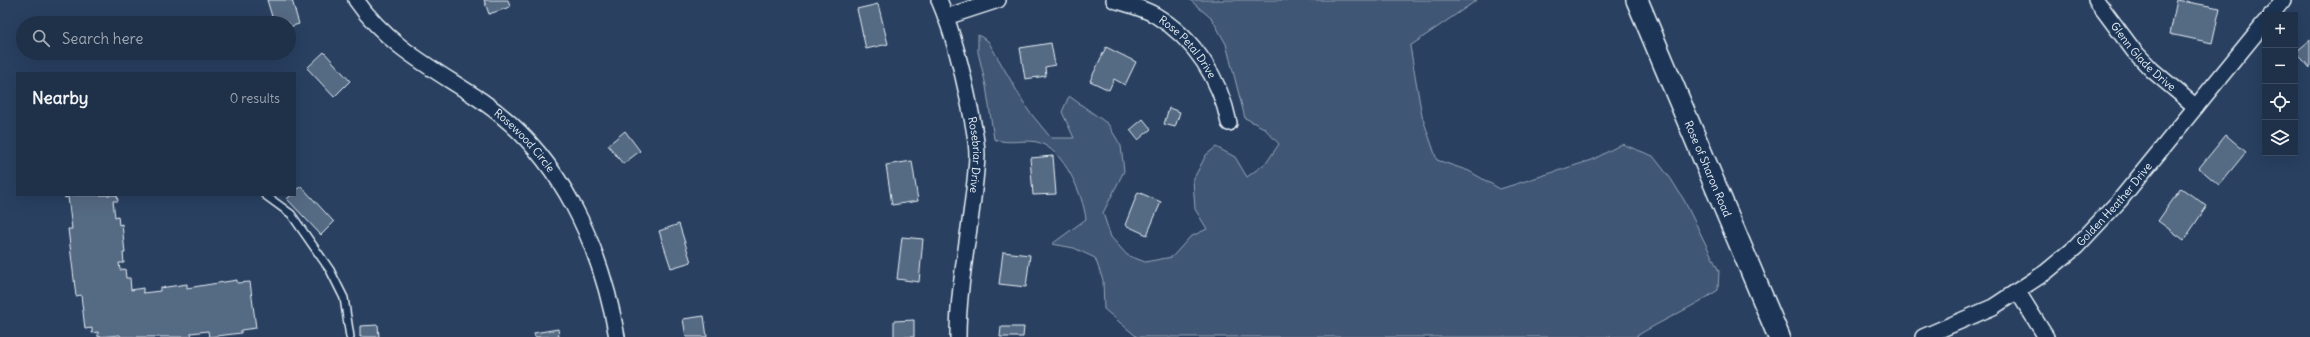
<!DOCTYPE html>
<meta charset="utf-8">
<style>
body{margin:0;font-family:Delius,sans-serif;background:#273850;color:#f1f3f6}
.controls{position:absolute;right:12px;top:12px;display:grid;overflow:hidden;border-radius:0px;box-shadow:0 4px 16px #0002}
.controls button{width:36px;height:36px;display:grid;place-items:center;padding:0;border:0;border-bottom:1px solid #3c4b61;background:#1f3049;color:#f1f3f6;font:20px sans-serif}
.list{margin:0;padding:0;list-style:none}
h2{display:flex;justify-content:space-between;align-items:center;height:52px;margin:0;padding:0 16px;font-size:17px}
h2 small{font-size:13px;font-weight:400;color:#a1a9b4}
.icon{flex:none;width:22px;height:22px;fill:none;stroke:currentColor;stroke-width:2;stroke-linecap:round;stroke-linejoin:round}
.map{position:relative;flex:none;width:2310px;height:337px;overflow:hidden}
.search{position:absolute;background:#1f3049;box-shadow:0 4px 16px #0002;left:16px;top:16px;width:280px;height:44px;display:flex;align-items:center;gap:10px;box-sizing:border-box;padding:0 14px;border-radius:22px;color:#a1a9b4;font-size:15px}
.panel{position:absolute;background:#1f3049;box-shadow:0 4px 16px #0002;left:16px;top:72px;width:280px;height:124px;border-radius:0px}
.map>svg:first-child{display:block}
</style>
<div class="map">
<svg width="2310" height="337" viewBox="0 0 2310 337">
<rect width="100%" height="100%" fill="#294061"/>
<filter id="ink" filterUnits="userSpaceOnUse"><feTurbulence type="fractalNoise" baseFrequency=".025" numOctaves="2"/><feDisplacementMap in="SourceGraphic" scale="8" xChannelSelector="R" yChannelSelector="G"/><feConvolveMatrix kernelMatrix="1 2 1 2 8 2 1 2 1" color-interpolation-filters="sRGB"/></filter>
<g filter="url(#ink)">
<path fill="#415774" stroke="#94a4b6" d="M1190 0H1477L1410 46 1422 116 1437 160 1469 171 1500 189 1592 160 1622 144 1653 156 1671 179 1684 200 1719 271 1718 290C1692 308 1662 320 1635 337H1137L1104 309 1103 280 1095 258 1074 248 1052 244 1086 219C1083 195 1064 149 1037 142 1023 139 1009 145 994 139L986 86 978 52V35L988 41 1028 110 1051 138H1074L1062 112 1069 96 1108 124 1121 146 1124 171 1103 213 1111 237 1127 255 1145 262 1172 257 1190 237 1207 229 1195 209 1193 180 1206 155 1216 147 1235 157 1247 177 1267 162 1279 144 1264 128 1245 118 1226 44 1212 19Z"/>
<g fill="#556a83" stroke="#e8f1f8">
<path d="M267 0H292L299 24 289 27V23H274Z"/>
<path d="M484 0H508L510 7 489 14Z"/>
<path d="M2177 0 2220 8 2212 43 2170 34Z"/>
<path d="M878 4 888 44 866 49 857 9Z"/>
<path d="M2310 40V68L2296 52Z"/>
<path d="M1051 43 1055 65 1045 67 1046 76 1025 79 1020 48Z"/>
<path d="M1106 47 1136 62 1125 85 1114 79 1109 90 1090 81Z"/>
<path d="M324 52 350 81 334 97 307 68Z"/>
<path d="M1169 108 1180 112 1175 127 1164 124Z"/>
<path d="M1143 119 1151 129 1138 140 1130 130Z"/>
<path d="M625 131 640 151 623 164 608 145Z"/>
<path d="M2226 135 2246 152 2219 185 2199 168Z"/>
<path d="M1053 156 1056 194 1033 195 1030 158Z"/>
<path d="M912 161 918 201 892 205 886 165Z"/>
<path d="M301 186 334 222 321 235 287 199 291 195H295V191Z"/>
<path d="M2181 188 2207 206 2184 240 2158 221Z"/>
<path d="M1138 192 1161 202 1147 235 1125 225Z"/>
<path d="M64 195H117L118 201H113L115 217 118 216 119 225 122 224 125 253H123L124 263H119L120 270 125 269 126 278H130L131 290 143 288V293L160 291V288L187 284V288L237 280V283L250 282 256 328 241 330V333L209 337 208 331 191 333 192 337H121L120 335 98 337V332L92 333V328L85 329 81 295 76 296 68 229H72L68 197 65 198Z"/>
<path d="M679 224 691 262 671 268 659 231Z"/>
<path d="M902 237 923 239 919 282 897 279Z"/>
<path d="M1003 252 1030 255 1026 287 999 284Z"/>
<path d="M704 316 707 337H686L683 319Z"/>
<path d="M914 320V337H894V321Z"/>
<path d="M378 325 379 337H360V326Z"/>
<path d="M1001 327H1024L1023 337H1000Z"/>
<path d="M558 329 559 337H535L534 333Z"/>
</g>
<g fill="none" stroke-linecap="round" stroke-linejoin="round">
<defs>
<path id="lane" d="M265 195 291 214 330 270 344 298 350 337"/>
<g id="street">
<path id="s1" d="M356 0C388 47 436 70 482 101 561 155 601 246 617 337"/>
<path id="s2" d="M939 0C954 35 962 70 970 108 973 123 977 140 977 156 974 217 958 276 958 337"/>
<path id="s3" d="M1114 0C1127 4 1143 8 1155 15 1195 39 1220 79 1229 123"/>
<path id="s4" d="M2096 0 2134 51 2152 70 2196 107"/>
<path d="M2271 15 2283 0"/>
<path d="M946 17 998 0"/>
<path d="M2018 292 2046 337"/>
<path id="s5" d="M1923 337 1993 307 2046 272 2076 247 2120 200 2265 22"/>
</g>
<g id="secondary">
<path id="s6" d="M1637 0 1779 337"/>
</g>
</defs>
<use href="#lane" stroke="#e8f1f8" stroke-width="10"/>
<use href="#street" stroke="#e8f1f8" stroke-width="18"/>
<use href="#secondary" stroke="#e8f1f8" stroke-width="24"/>
<use href="#lane" stroke="#1d3557" stroke-width="7"/>
<use href="#street" stroke="#1d3557" stroke-width="15"/>
<use href="#secondary" stroke="#1d3557" stroke-width="21"/>
</g>
</g>
<g text-anchor="middle" stroke-width="3.5" stroke-linejoin="round" paint-order="stroke">
<g font-size="11" fill="#e8f1f8" stroke="#1d3557">
<text dy="4" stroke="none"><textPath href="#s3" startOffset="90">Rose Petal Drive</textPath></text>
<text dy="4" stroke="none"><textPath href="#s4" startOffset="74">Glenn Glade Drive</textPath></text>
<text dy="4" stroke="none"><textPath href="#s1" startOffset="221">Rosewood Circle</textPath></text>
<text dy="4" stroke="none"><textPath href="#s2" startOffset="160">Rosebriar Drive</textPath></text>
<text dy="4" stroke="none"><textPath href="#s6" startOffset="183">Rose of Sharon Road</textPath></text>
<text dy="4" stroke="none"><textPath href="#s5" startOffset="236">Golden Heather Drive</textPath></text>
</g>
</g>
</svg>
<div class="controls">
<button>+</button>
<button>−</button>
<button><svg class="icon" aria-label="locate" viewBox="0 0 24 24"><circle cx="12" cy="12" r="6"/><path d="M12 2v4M12 18v4M2 12h4M18 12h4"/></svg></button>
<button><svg class="icon" aria-label="layers" viewBox="0 0 24 24"><path d="M12 4l9 5-9 5-9-5zM3 14l9 5 9-5"/></svg></button>
</div>
<div class="search"><svg class="icon" aria-label="search" viewBox="0 0 24 24"><circle cx="10" cy="10" r="6"/><path d="M15 15l6 6"/></svg>Search here</div>
<section class="panel">
<h2>Nearby<small>0 results</small></h2>
<ul class="list">
</ul>
</section>
</div>
